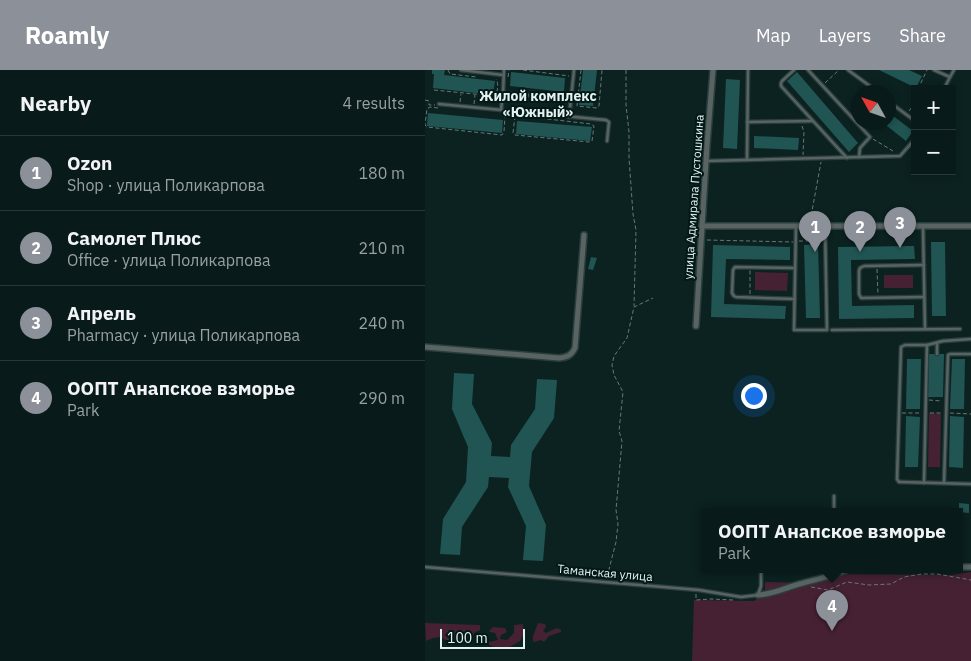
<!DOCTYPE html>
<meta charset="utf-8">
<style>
body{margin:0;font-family:"IBM Plex Sans",sans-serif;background:#112322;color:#f1f3f6}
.controls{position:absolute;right:15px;top:15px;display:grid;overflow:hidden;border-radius:0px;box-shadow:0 2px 8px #0003}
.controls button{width:45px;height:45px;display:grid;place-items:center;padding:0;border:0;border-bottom:1px solid #293838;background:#081a19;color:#f1f3f6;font:25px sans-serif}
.compass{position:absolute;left:426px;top:15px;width:45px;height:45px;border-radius:50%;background:#081a19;box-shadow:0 2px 8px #0003;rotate:310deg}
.scale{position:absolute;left:15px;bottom:12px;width:85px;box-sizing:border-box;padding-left:5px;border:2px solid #e4f2f1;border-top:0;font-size:14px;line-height:18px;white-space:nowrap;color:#e4f2f1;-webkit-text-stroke:4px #031918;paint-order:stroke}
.you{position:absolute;left:328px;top:325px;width:18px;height:18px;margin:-12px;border:4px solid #fff;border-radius:50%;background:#1a73e8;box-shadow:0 0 0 8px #1a73e833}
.badge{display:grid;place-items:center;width:32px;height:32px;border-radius:50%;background:#8c9099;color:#fff;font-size:16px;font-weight:700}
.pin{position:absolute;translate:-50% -41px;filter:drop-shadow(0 1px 2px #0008)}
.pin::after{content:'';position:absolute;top:26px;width:18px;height:15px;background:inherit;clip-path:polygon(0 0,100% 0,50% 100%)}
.popup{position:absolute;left:276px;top:438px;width:262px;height:65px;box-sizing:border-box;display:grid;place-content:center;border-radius:0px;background:#081a19;filter:drop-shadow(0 1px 4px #0005);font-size:16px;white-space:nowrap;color:#98a1a2}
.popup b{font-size:19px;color:#f1f3f6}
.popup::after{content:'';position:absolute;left:50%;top:100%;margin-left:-10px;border:10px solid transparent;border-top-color:#081a19}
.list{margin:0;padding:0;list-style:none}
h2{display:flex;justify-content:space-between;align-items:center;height:65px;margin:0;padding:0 20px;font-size:21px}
h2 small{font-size:16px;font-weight:400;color:#98a1a2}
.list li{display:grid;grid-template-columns:32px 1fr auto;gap:15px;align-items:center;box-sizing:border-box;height:75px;padding:0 20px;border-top:1px solid #293838}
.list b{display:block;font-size:19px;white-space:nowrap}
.list p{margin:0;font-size:16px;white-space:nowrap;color:#98a1a2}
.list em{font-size:16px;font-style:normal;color:#98a1a2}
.map{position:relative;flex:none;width:546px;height:591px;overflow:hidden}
header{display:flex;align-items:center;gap:30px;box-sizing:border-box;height:70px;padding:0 25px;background:#8c9099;color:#fff}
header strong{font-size:24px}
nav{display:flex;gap:28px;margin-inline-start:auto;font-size:18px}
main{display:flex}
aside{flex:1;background:#081a19}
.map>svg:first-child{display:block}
</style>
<header>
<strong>Roamly</strong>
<nav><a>Map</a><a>Layers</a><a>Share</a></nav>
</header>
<main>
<aside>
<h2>Nearby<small>4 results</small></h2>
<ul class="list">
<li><span class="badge">1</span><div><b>Ozon</b><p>Shop · улица Поликарпова</p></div><em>180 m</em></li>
<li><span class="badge">2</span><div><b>Самолет Плюс</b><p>Office · улица Поликарпова</p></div><em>210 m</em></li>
<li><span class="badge">3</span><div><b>Апрель</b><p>Pharmacy · улица Поликарпова</p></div><em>240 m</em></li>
<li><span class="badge">4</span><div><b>ООПТ Анапское взморье</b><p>Park</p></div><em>290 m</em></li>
</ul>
</aside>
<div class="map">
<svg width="546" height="591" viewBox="0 0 546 591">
<rect width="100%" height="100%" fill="#0b2221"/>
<g fill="#452133">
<path d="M330 202 363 203 362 221 330 220Z"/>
<rect x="459" y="205" width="29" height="13"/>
<path d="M504 343 516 344 515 397H503Z"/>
<path d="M546 502V591H267L269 530 329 531 340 523V512L395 513 396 504 526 505Z"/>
<path d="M0 553 55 555V560L49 563 47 570 41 573 25 572 15 567 8 568 1 571Z"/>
<path d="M113 553 120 554 121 557 118 561 121 563 132 558 136 560V562L124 566 119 572 116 570 109 572 108 571V566Z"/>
<path d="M98 554 99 564 95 571 83 578H73L64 575V572L73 570 70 563 65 562 64 561 68 557 80 558 82 562 76 565 75 569 82 570 89 563V555Z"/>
</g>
<g fill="#205553">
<path d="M7 0H20L19 5 70 11 68 25 8 18 9 4H7Z"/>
<path d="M158 0H172L168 36 154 35Z"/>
<path d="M454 0H484L497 6 491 18Z"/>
<path d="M86 2 140 8 139 22 85 16Z"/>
<path d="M372 2 433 73 424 82 362 11Z"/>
<path d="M301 9 315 10 312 79 298 78Z"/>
<path d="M463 42 488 61 481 71 457 52H463Z"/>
<path d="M3 43 78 50 77 63 2 56Z"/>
<path d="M92 51 167 57 165 71 91 64Z"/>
<path d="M329 66 374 68 373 80 329 78Z"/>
<path d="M506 172H520L521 246H507Z"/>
<path d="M393 174 395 248H381L379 175Z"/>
<path d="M288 175 365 177V190L301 189 299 234 361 236 360 249 286 247Z"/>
<path d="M489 176 490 189 426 190 427 236 489 235V248L414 249 413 177Z"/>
<path d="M166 187 172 188 168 200 163 199Z"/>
<path d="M504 284H519L518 327H503Z"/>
<path d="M482 289H496L495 339H481Z"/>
<path d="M527 289H540L539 339H525Z"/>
<path d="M29 303 49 304 47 334 67 373 66 386 85 387 86 375 110 339 112 309 132 310 129 348 107 382 104 416 121 455 118 491 98 490 101 456 83 417 84 408 64 407 63 417 37 457 35 485 15 484 18 449 41 412 43 377 27 339Z"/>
<path d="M481 346 495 347 493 397H480Z"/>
<path d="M525 346 539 347 538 398 524 397Z"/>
<path d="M534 433 544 434V443L534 442Z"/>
</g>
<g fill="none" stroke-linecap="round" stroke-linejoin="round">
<defs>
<g id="lane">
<path d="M36 0 78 5"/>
<path d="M369 0 357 11 356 13V16L422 88"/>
<path d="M383 0 445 67 435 78 434 87"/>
<path d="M423 0 453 22"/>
<path d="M509 0 525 7 519 19"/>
<path d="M525 7 529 0"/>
<path d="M78 23 146 29 144 47"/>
<path d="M146 29 149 0"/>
<path d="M463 31 490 51"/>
<path d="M14 34 181 50 184 52 182 71"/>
<path d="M76 40 78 23 79 0"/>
<path d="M322 52 388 51"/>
<path d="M322 90 323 0"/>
<path d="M282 91 475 86 490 69"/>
<path d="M371 156 369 260H402L400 156"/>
<path d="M498 156 500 259"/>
<path d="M499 195 439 196 435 198 434 201V224L436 228 499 227"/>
<path d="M370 229 311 227 309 226 307 223 308 200 310 197 370 198"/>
<path d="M407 260 535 259"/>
<path d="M546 269 518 271 502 275H480L476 277 472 409 474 412H476L546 414"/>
<path d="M512 284V273"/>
<path d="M499 413 502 275"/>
<path d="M519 413 523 285 525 284H546"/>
<path d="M409 442V426"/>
<path d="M0 497 274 520 316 527 333 525 336 516V500"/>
</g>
<g id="street">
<path d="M277 156H546"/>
<path d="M271 256 282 75 288 0"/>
<path d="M0 277 134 288C142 287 146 286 150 278L159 165"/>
<path d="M534 497H546"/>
<path d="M333 525C349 524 357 519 371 515 388 510 405 507 421 500"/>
</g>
</defs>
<use href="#lane" stroke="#293f3e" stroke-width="5"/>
<use href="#street" stroke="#293f3e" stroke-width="8"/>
<g stroke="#667978" stroke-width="1" stroke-dasharray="4 2.5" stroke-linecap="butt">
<path d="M23 0 25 4 52 7"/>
<path d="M98 0 144 6"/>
<path d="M156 0 152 36 172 38 174 36 177 0"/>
<path d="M201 0V35L204 62V88L208 144 211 160 209 236"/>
<path d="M83 7 84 0"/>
<path d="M400 13 414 0"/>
<path d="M493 19 502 0"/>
<path d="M9 20 69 26C73 22 74 14 71 9"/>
<path d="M0 30 4 31V35H10"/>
<path d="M35 32 36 24"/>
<path d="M49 34 50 25"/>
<path d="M13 38 5 37 2 39 0 55 2 57 77 65 79 62 80 45"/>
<path d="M484 41 490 33"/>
<path d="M90 46 88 63 90 65 164 72 167 71 169 56 166 54 114 48"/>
<path d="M377 56 379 62 378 85"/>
<path d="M448 69 468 81"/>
<path d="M385 152 396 92"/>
<path d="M282 170 368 172"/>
<path d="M374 171H397"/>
<path d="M452 199 453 225"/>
<path d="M325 224V200"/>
<path d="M504 330 517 331"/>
<path d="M477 343H496"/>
<path d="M505 343H518"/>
<path d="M525 343 546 344"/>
<path d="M182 507 191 472 193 454 191 440 197 371 194 361 198 322 189 305 187 295 189 286 202 268 209 237 228 228"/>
<path d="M386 517 403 520 422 512 444 515 466 514 479 507 497 504H512L546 510"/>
<path d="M271 524V530L286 529 308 530"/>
</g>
<use href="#lane" stroke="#586362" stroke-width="2.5"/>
<use href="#street" stroke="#586362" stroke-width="5"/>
</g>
<g text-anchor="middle" stroke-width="4" stroke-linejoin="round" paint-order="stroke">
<g font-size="12" fill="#e4f2f1" stroke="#031918">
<text transform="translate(269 127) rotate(-86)" y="4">улица Адмирала Пустошкина</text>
<text transform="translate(180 503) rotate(5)" y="4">Таманская улица</text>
</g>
<g font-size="14" font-weight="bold" fill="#e4f2f1" stroke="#031918">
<text x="113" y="31">Жилой комплекс<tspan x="113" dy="16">«Южный»</tspan></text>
</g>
</g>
</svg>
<div class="controls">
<button>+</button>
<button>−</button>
</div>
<svg class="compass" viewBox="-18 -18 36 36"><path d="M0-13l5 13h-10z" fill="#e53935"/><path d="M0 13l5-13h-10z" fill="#98a1a2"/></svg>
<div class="scale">100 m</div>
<div class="you"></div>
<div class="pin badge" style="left:390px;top:182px">1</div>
<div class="pin badge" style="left:435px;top:182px">2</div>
<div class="pin badge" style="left:475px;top:178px">3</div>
<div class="pin badge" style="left:407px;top:561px">4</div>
<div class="popup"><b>ООПТ Анапское взморье</b>Park</div>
</div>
</main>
